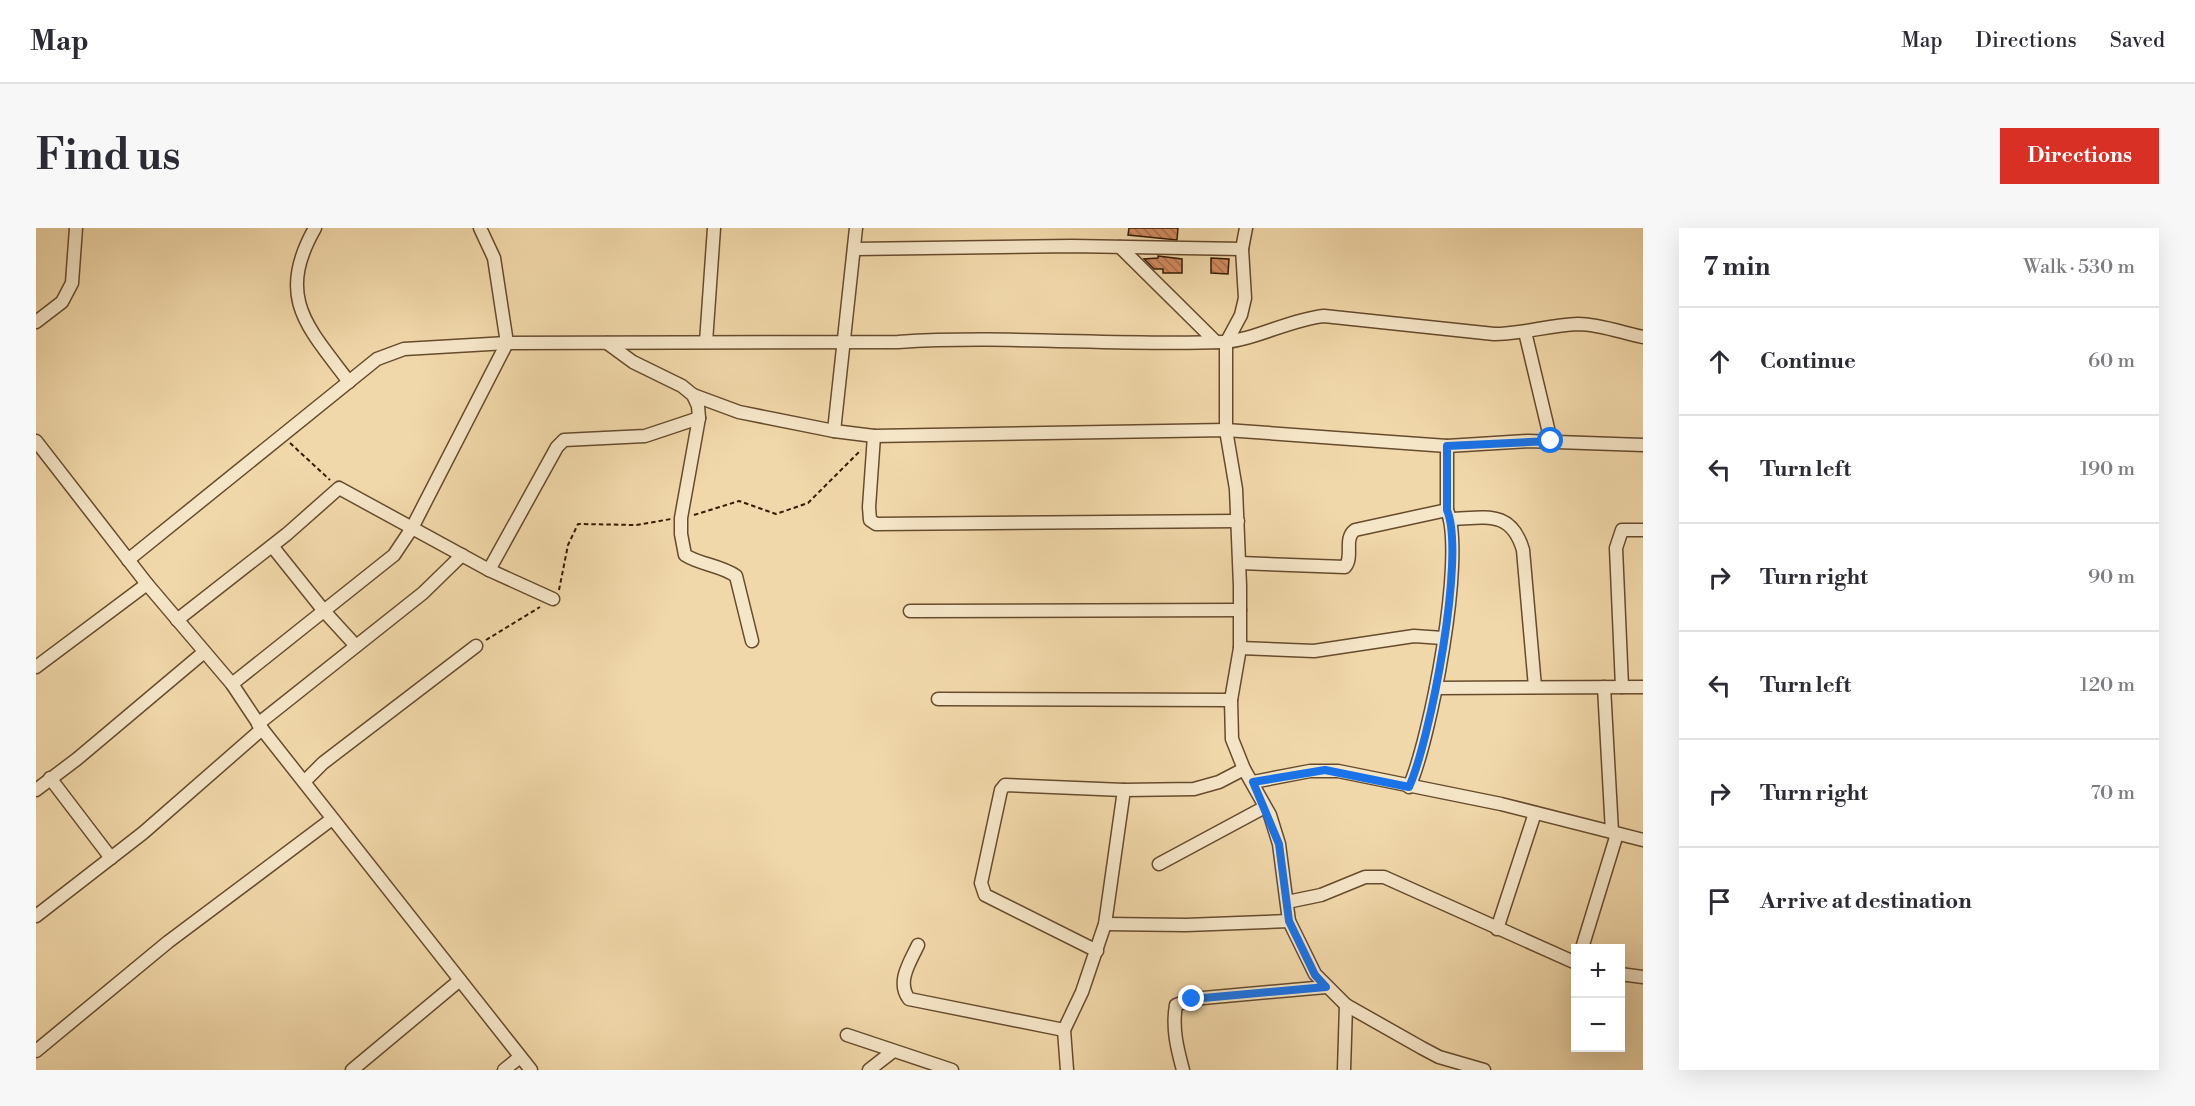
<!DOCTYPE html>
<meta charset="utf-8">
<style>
body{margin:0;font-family:"Libre Bodoni",serif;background:#f7f7f7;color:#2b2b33}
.controls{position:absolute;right:18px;bottom:18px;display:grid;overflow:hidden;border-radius:0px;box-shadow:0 6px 24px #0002}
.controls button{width:54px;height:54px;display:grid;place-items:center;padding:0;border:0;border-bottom:2px solid #e1e1e2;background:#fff;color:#2b2b33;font:30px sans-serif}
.stop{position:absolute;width:18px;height:18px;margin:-14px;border:4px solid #1a73e8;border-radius:50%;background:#fff}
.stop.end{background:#1a73e8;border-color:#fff;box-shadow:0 2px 6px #0008}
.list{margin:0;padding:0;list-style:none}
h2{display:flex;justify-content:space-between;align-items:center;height:78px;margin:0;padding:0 24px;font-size:26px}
h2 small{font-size:20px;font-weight:400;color:#7c7c81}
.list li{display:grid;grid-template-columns:39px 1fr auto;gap:18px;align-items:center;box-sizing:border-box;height:108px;padding:0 24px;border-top:2px solid #e1e1e2}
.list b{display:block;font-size:22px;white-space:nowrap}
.list em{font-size:20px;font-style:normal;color:#7c7c81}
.icon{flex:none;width:33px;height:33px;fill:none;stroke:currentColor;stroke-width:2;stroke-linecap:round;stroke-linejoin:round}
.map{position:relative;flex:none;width:1607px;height:842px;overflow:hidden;border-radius:0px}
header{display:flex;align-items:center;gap:36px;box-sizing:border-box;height:84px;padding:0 30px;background:#fff;border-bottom:2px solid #e1e1e2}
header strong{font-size:28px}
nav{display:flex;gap:33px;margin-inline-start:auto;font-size:21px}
.intro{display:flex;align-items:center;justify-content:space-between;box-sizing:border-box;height:144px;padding:0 36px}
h1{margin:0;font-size:42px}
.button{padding:15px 27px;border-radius:0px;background:#d93025;color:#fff;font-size:21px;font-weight:700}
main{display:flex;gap:36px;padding:0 36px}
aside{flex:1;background:#fff;border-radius:0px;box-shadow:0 6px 24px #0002}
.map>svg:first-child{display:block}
</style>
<header>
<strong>Map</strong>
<nav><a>Map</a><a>Directions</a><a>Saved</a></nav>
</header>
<div class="intro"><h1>Find us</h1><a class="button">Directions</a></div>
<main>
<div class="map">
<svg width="1607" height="842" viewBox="0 0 1607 842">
<defs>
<pattern id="building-back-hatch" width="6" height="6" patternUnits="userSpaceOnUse" patternTransform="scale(1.5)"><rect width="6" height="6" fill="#d28c61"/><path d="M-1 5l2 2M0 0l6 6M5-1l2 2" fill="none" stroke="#ab724e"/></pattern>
</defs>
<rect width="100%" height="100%" fill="#f1d8aa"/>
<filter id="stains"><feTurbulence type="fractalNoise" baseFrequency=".00333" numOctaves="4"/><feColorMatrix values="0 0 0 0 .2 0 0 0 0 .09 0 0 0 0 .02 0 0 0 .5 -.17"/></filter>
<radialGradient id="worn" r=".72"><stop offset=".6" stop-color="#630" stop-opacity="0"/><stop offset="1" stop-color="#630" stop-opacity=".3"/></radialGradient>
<g fill="url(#building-back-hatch)" stroke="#371c03" stroke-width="1.5">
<path d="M1093 0H1142L1141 12 1092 7Z"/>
<path d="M1122 28 1146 31V45H1127V41H1118L1108 31 1122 30Z"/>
<path d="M1175 30 1193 31 1192 46 1175 45Z"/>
</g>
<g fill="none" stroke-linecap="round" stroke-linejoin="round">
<defs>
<g id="minor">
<path d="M279 0C239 70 272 99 313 154"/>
<path d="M820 0 798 203 838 208 1190 202 1411 218 1492 213 1607 217"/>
<path d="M1210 0 1206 21 1209 70 1205 87 1190 115V202L1200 261 1204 358V420L1195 472 1196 511 1208 541 1234 587 1243 616 1253 693 1279 746 1310 777 1386 820 1403 829 1448 842"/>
<path d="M1084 19 1180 114"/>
<path d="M818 21 1036 18 1206 21"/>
<path d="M0 94 26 74 36 55 40 0"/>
<path d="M1489 104 1515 213"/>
<path d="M670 114 678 0"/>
<path d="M571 115 597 134 646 158 657 167 662 178 663 190 645 290V306L649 327C665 337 684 337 700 348L716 413"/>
<path d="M657 167 703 184 798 203"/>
<path d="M838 208 833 279 834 292 840 296 1202 293"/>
<path d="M0 213 111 356 196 456 226 501 495 842"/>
<path d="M1414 291C1449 290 1475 281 1487 322L1499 459"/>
<path d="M236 318 288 383 320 418"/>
<path d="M92 332 341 131 368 121 471 115 862 114C970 107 1079 118 1187 114 1216 113 1255 91 1288 88L1458 106C1487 106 1513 97 1542 96 1563 96 1587 105 1607 109"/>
<path d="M1204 335 1309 339C1318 328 1307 311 1319 302L1411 282"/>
<path d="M453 342 521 219 528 212 609 208 663 190"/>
<path d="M874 383 1204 382"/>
<path d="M141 392 251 306 303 260 453 342 517 371"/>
<path d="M1204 420 1278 423 1378 408 1407 410"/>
<path d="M0 439 111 356"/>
<path d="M196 456 358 327 376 300 471 115 458 30 444 0"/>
<path d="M1568 459 1576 604"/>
<path d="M1586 459 1580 320 1586 302H1607"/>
<path d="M1400 460 1607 459"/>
<path d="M902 471 1195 472"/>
<path d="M222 496 387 365 426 327"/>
<path d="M14 550 75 630"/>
<path d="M268 554 287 535 440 418"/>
<path d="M1217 554 1274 543H1302L1465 576 1607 612"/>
<path d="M1373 559C1394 512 1430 328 1411 282V218"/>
<path d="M0 562 41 531 167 425"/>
<path d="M1123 636 1229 579"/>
<path d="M1251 674 1285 667 1329 649H1348L1540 735"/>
<path d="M0 688 107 605 226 501"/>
<path d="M1069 696 1150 697 1253 693"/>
<path d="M1461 701 1499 585"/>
<path d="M882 717C874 734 860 754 873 771L1028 802"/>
<path d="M1546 720 1581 606"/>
<path d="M1061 723 949 667 945 655 965 562 969 557 1088 562"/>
<path d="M1584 746 1607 749"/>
<path d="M811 807 916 842"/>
<path d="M0 823 132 714 296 591"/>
<path d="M316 842 424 752"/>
<path d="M468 842 484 829"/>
<path d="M833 842 856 824"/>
<path d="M1031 842 1028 802 1046 764 1069 696 1088 562 1158 561 1183 554 1208 541"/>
<path d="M1147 842C1141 820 1136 800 1140 777L1156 771 1290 759"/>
<path d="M1308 842 1310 777"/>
</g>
</defs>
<use href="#minor" stroke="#664b2d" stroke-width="15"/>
<g stroke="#371c03" stroke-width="2" stroke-dasharray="4.5 3" stroke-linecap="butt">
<path d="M254 215 294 252"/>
<path d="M658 287 703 273 740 286 772 275 825 222"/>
<path d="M523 362 532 317 542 296 600 297 635 291"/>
<path d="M450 412 504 379"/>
</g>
<use href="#minor" stroke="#f6e6c8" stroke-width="12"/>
</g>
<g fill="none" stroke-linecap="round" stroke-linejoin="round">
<path stroke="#1a73e8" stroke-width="8" d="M1156 771 1290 759 1279 747 1253 693 1243 616 1217 554 1289 542 1373 559C1394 513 1430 327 1411 282V218L1515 213"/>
</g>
<rect width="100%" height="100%" filter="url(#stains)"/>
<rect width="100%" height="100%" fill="url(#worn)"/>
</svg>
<div class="controls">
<button>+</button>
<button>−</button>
</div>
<div class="stop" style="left:1515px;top:213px"></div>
<div class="stop end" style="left:1156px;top:771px"></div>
</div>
<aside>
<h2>7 min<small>Walk · 530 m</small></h2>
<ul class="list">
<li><svg class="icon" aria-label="ahead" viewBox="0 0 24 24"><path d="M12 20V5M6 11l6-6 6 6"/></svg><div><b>Continue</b></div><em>60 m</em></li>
<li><svg class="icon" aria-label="left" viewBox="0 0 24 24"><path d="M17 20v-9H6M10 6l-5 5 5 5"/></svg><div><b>Turn left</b></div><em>190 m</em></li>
<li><svg class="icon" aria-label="right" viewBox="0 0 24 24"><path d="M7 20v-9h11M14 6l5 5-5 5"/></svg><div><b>Turn right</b></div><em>90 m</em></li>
<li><svg class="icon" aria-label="left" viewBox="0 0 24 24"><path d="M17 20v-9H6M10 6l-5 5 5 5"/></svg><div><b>Turn left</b></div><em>120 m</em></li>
<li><svg class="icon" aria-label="right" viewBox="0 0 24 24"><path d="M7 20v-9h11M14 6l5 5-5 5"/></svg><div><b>Turn right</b></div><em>70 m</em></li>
<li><svg class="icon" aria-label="arrive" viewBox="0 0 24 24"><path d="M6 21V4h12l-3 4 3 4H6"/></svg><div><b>Arrive at destination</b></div></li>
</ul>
</aside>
</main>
